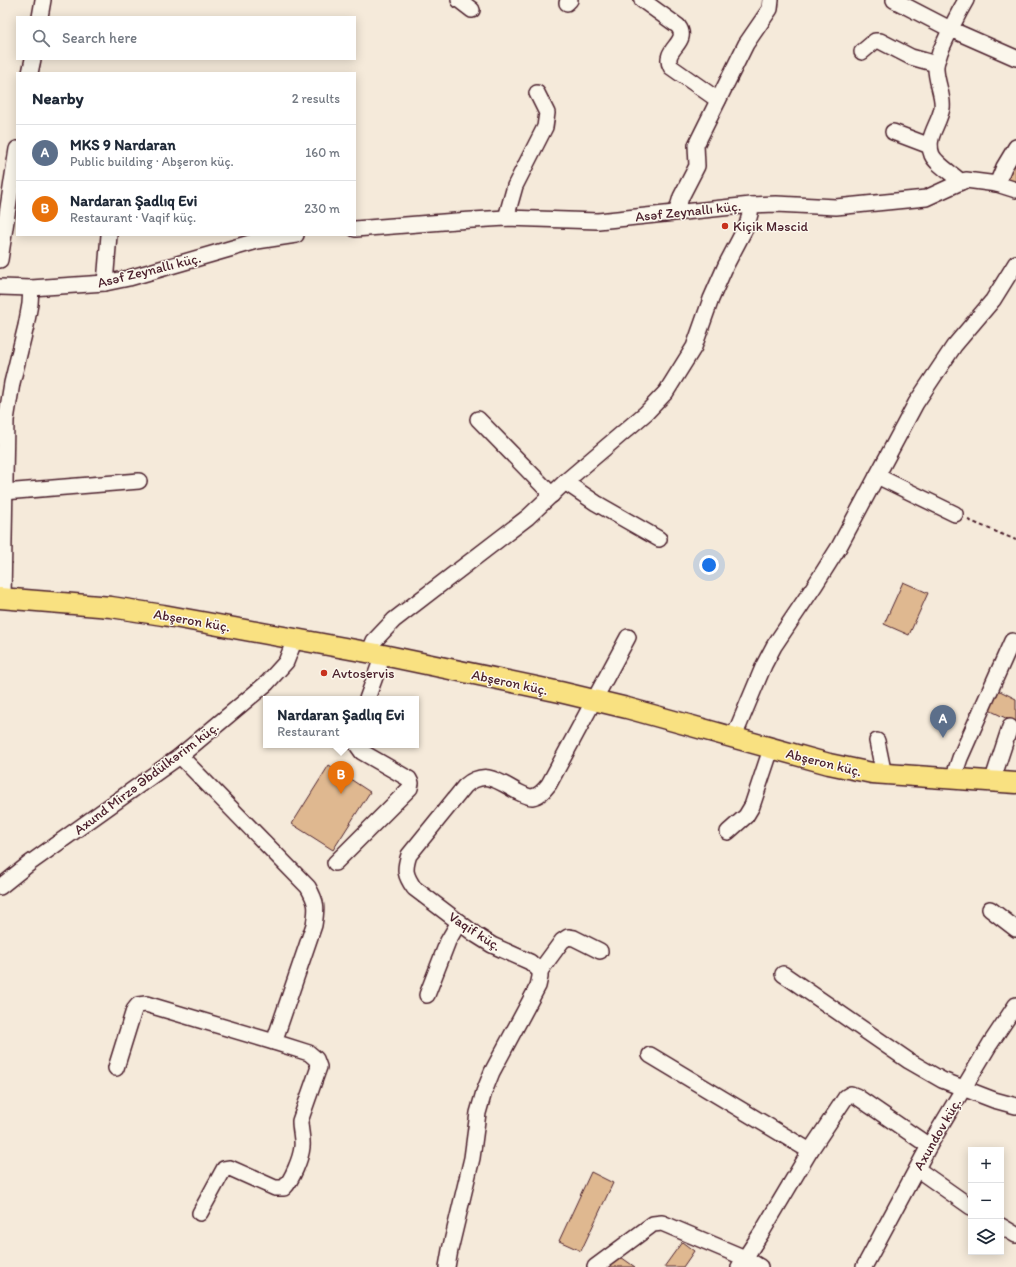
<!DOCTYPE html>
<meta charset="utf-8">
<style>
body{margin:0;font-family:Itim,sans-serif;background:#f2f2f3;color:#1f2937}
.controls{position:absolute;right:12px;bottom:12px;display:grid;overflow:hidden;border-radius:0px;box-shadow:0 2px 10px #0003}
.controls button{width:36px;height:36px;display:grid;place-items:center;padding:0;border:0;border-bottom:1px solid #e0e1e3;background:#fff;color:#1f2937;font:20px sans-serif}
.you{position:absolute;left:709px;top:565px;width:14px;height:14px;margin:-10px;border:3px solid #fff;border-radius:50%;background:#1a73e8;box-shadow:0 0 0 6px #1a73e833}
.badge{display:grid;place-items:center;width:26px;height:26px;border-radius:50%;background:#ea580c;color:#fff;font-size:13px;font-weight:700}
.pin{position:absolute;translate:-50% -33px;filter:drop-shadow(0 1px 2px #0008)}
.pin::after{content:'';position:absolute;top:21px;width:14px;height:12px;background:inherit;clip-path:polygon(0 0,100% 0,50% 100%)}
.popup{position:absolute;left:263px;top:696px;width:156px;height:52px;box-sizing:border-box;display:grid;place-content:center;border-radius:0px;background:#fff;filter:drop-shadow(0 1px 3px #0005);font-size:13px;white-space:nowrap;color:#747a83}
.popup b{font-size:15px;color:#1f2937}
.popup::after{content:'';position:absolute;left:50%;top:100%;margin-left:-8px;border:8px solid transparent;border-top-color:#fff}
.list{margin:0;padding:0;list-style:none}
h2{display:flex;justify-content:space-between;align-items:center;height:52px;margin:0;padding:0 16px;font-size:17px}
h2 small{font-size:13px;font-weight:400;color:#747a83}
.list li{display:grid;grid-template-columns:26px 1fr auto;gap:12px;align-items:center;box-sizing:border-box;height:56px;padding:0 16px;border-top:1px solid #e0e1e3}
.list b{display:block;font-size:15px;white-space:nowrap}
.list p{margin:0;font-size:13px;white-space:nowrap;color:#747a83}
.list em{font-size:13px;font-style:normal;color:#747a83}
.icon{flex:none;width:22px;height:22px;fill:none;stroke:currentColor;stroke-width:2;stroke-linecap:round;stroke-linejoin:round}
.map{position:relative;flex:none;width:1016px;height:1267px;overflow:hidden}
.search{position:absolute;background:#fff;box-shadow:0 2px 10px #0003;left:16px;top:16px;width:340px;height:44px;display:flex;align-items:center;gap:10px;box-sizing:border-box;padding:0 14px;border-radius:0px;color:#747a83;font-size:15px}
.panel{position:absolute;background:#fff;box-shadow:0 2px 10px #0003;left:16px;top:72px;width:340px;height:164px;border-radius:0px}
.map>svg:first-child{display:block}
</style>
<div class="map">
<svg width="1016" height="1267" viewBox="0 0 1016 1267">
<rect width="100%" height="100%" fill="#f5eada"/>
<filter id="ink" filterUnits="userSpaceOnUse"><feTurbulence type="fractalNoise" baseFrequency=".025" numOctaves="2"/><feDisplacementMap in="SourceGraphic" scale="8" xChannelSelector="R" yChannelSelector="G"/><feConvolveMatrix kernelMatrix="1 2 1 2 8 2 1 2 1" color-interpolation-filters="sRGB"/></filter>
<g filter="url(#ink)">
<g fill="#dfb890" stroke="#4a1f2b">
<path d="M1016 159V184L1006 179Z"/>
<path d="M903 582 928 593 909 635 884 624Z"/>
<path d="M998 690 1016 699V723L989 710Z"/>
<path d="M329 765 370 792 333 850 292 824Z"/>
<path d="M591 1172 613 1183 581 1251 559 1241Z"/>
<path d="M682 1242 694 1251 683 1267H664Z"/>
<path d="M618 1255 635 1267H610Z"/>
</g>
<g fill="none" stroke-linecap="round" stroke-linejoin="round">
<defs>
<g id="minor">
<path d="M459 0 472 10"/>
<path d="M642 0 678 26C691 43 661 49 671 67L718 100"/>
<path d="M894 0 950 29 1016 58"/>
<path d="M567 3 570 0"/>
<path d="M40 17 43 0"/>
<path d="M862 52 875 41H880L911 57 936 64"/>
<path d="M30 73 33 59"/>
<path d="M893 132 930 146"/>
<path d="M961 182C953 174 936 164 932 155 925 138 939 125 942 108 944 96 935 80 936 66 936 62 939 57 940 52 948 34 956 17 966 0"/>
<path d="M997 184 1004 167 1016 147"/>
<path d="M678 212V207L681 197 697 166 696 145 746 44 770 9 771 0"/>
<path d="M506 218 515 186 545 127 547 113 537 93"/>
<path d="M355 229 456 221 506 218 598 221 751 205 776 204 836 207 926 198 961 182 966 180 997 184 1016 190"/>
<path d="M0 260 17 149"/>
<path d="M105 283 109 235"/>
<path d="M0 287 31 288 105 283 129 278 257 241 296 235"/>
<path d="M478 419 552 495"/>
<path d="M877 476 955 514"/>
<path d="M565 482 596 503 659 539"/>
<path d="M4 492 139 481"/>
<path d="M3 598 6 420 12 383 26 326 30 304 31 288"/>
<path d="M369 653 374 641 394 620 528 517 565 482 646 413 666 392 694 347 711 299 726 265 747 225 750 214 751 205"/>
<path d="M367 699 383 655"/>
<path d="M733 739 764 665 774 646 815 585 839 547 916 403 954 346 993 300 1016 263"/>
<path d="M877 741 884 775"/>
<path d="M180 756 308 887C317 903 317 907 314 925L274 1042"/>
<path d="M953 779 960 758 1012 641"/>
<path d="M992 782 1010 727"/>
<path d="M728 832 746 816 752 806 771 749"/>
<path d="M335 863 410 788 411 783 409 779 362 752 357 745"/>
<path d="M0 887 30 863 180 756 267 683 286 662 295 639"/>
<path d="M990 909 1016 929"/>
<path d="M540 971 562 941 568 937 574 938 600 951"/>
<path d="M783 974 909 1061 942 1080 994 1100 1016 1106"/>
<path d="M427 995 448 941 459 922"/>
<path d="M650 1055 810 1151"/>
<path d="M116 1068 134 1010 138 1005 146 1004 274 1042 309 1053 316 1059 319 1067 300 1121C300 1130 303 1139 302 1147 301 1158 292 1180 284 1188H275L230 1168 224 1169 200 1213"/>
<path d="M917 1169 971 1207"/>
<path d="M1001 1226 1016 1235"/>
<path d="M447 1267 450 1250 472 1158 478 1113 484 1092 492 1072 538 986 540 977V971L530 962 492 945 476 935 414 888C405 875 404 870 409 855L465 786C485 769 498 781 518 792 522 794 528 797 532 797 540 796 545 789 549 784L628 637"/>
<path d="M595 1267 653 1224 662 1223 745 1258 762 1232 810 1151 846 1097 851 1094 856 1096 929 1146"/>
<path d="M739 1267 745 1258 760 1267"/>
<path d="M864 1267 929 1146 990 1044 1016 1005"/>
</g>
<path id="major" d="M0 598 111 607 163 615 383 655 560 692 627 708 829 764 872 773 1016 783"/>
</defs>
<use href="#minor" stroke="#4a1f2b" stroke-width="18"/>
<use href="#major" stroke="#4a1f2b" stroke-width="23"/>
<path stroke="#4a1f2b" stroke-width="2" stroke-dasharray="4 3" stroke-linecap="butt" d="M968 520 1016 540"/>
<use href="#minor" stroke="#fbf7ec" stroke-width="15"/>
<use href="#major" stroke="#f9e181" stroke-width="20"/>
</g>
</g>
<g fill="#c8321e" stroke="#fbf7ec" stroke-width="1.5">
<circle cx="725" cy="226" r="4"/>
<circle cx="324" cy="673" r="4"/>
</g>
<g text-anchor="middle" stroke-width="3" stroke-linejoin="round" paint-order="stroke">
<g font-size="14" fill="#4a1f2b" stroke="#fbf7ec">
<text transform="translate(688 211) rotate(-6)" y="5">Asəf Zeynallı küç.</text>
<text transform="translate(149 270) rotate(-14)" y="5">Asəf Zeynallı küç.</text>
<text transform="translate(192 620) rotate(10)" y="5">Abşeron küç.</text>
<text transform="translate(510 682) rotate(12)" y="5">Abşeron küç.</text>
<text transform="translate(824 762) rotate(14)" y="5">Abşeron küç.</text>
<text transform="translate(146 778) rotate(-37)" y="5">Axund Mirzə Əbdülkərim küç.</text>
<text transform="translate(475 931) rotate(33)" y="5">Vaqif küç.</text>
<text transform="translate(937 1134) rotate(-60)" y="5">Axundov küç.</text>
</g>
<g font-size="14" fill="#4a1f2b" stroke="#fbf7ec" text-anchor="start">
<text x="733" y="231">Kiçik Məscid</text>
<text x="332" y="678">Avtoservis</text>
</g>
</g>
</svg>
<div class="controls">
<button>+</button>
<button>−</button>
<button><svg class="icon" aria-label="layers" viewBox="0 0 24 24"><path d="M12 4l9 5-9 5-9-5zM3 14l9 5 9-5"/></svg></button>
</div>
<div class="you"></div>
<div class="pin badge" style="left:943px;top:738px;background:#5c6f8a">A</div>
<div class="pin badge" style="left:341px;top:794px;background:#e8710a">B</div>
<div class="popup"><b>Nardaran Şadlıq Evi</b>Restaurant</div>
<div class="search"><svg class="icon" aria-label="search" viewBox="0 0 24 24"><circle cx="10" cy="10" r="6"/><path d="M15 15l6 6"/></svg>Search here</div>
<section class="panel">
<h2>Nearby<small>2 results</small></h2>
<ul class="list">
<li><span class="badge" style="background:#5c6f8a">A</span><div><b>MKS 9 Nardaran</b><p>Public building · Abşeron küç.</p></div><em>160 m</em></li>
<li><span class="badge" style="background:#e8710a">B</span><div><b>Nardaran Şadlıq Evi</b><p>Restaurant · Vaqif küç.</p></div><em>230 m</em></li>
</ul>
</section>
</div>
